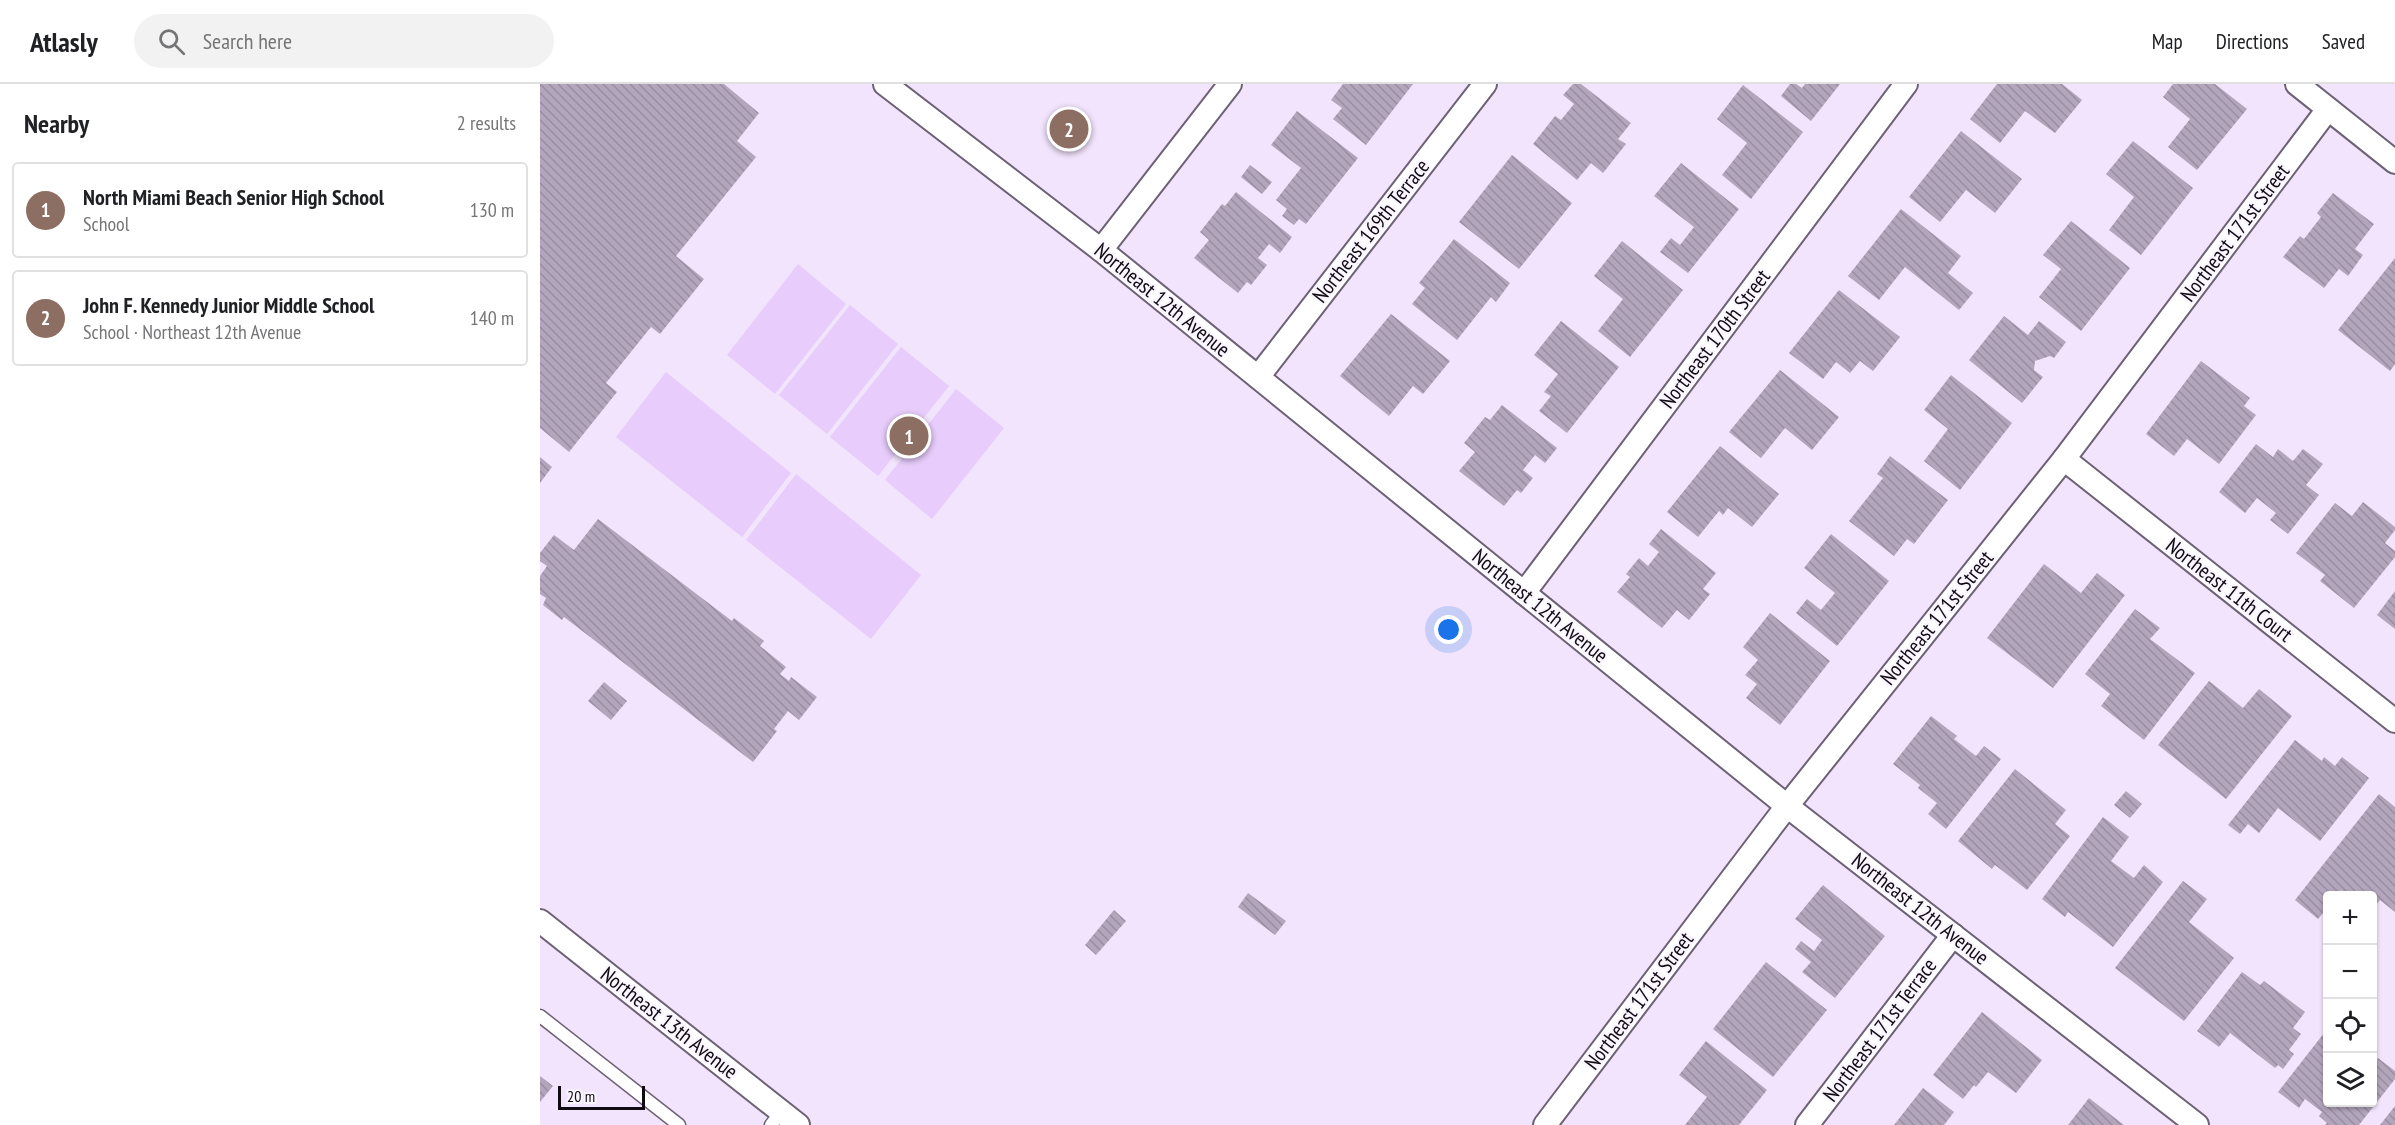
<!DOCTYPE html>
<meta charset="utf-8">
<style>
body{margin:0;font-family:"PT Sans Narrow",sans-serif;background:#f2f2f2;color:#202124}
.controls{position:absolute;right:18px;bottom:18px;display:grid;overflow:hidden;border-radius:6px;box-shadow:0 2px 4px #0004}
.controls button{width:54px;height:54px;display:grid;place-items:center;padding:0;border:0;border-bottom:2px solid #e0e0e0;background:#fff;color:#202124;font:30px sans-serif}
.scale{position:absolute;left:18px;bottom:15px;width:87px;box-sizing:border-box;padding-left:6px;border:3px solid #100b13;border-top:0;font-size:16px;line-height:21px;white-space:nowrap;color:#100b13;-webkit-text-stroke:4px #faf5fe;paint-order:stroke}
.you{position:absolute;left:909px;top:546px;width:21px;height:21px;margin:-15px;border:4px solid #fff;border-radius:50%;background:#1a73e8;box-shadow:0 0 0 9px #1a73e833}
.badge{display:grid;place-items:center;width:39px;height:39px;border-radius:50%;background:#756800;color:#fff;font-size:20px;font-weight:700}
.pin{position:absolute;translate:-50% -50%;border:3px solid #fff;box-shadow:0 2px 6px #0006}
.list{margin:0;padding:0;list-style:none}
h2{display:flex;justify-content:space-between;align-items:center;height:78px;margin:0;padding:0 24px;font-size:26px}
h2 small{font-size:20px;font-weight:400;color:#757577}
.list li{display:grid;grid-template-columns:39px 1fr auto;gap:18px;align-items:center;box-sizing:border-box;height:96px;margin:0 12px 12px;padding:0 12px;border:2px solid #e0e0e0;border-radius:6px}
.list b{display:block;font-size:22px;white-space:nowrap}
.list p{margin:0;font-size:20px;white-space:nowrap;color:#757577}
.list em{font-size:20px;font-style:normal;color:#757577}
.icon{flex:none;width:33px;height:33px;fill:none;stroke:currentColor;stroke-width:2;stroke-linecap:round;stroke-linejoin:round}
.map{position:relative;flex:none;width:1855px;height:1041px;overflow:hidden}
header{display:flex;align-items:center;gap:36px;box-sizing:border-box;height:84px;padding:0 30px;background:#fff;border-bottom:2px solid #e0e0e0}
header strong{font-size:28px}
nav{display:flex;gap:33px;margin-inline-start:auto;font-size:21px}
.search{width:420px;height:54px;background:#f2f2f2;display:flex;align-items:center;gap:15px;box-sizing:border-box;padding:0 21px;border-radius:33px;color:#757577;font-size:22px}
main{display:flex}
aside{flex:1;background:#fff}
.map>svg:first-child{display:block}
</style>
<header>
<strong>Atlasly</strong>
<div class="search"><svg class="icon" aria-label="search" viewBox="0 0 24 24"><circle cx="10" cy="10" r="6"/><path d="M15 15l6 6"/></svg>Search here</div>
<nav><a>Map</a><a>Directions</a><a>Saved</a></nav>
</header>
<main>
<aside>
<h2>Nearby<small>2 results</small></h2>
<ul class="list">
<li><span class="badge" style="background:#8d6e63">1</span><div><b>North Miami Beach Senior High School</b><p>School</p></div><em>130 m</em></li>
<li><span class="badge" style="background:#8d6e63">2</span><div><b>John F. Kennedy Junior Middle School</b><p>School · Northeast 12th Avenue</p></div><em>140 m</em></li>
</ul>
</aside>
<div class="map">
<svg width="1855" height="1041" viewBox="0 0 1855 1041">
<defs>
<pattern id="building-back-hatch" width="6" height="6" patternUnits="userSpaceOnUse" patternTransform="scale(1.5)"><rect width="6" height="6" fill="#b3a6bc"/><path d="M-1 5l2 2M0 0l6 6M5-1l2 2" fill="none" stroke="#998ea1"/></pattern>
</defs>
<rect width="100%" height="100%" fill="#f2e4fc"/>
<g fill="#e8ccfb">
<path d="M258 180 306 220 235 310 187 271Z"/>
<path d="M310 221 358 260 287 350 239 311Z"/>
<path d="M361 263 409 302 338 392 290 353Z"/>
<path d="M126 288 251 389 202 453 76 353Z"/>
<path d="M416 305 464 344 392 435 345 396Z"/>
<path d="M256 390 381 491 331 555 206 456Z"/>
</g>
<g fill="url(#building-back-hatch)">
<path d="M0 0H184L219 29 197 57 216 73 136 172 164 195 120 250 111 243 66 299 77 308 29 368 0 344Z"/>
<path d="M803 0H873L826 61 793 35 802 24 791 16Z"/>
<path d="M1033 0H1041L1091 39 1078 55 1086 60 1063 89 1051 79 1037 96 993 60 1015 32 1021 36 1034 20 1023 11Z"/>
<path d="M1250 0H1256L1262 4 1265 0H1300L1271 37 1241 12Z"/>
<path d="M1457 0H1522L1542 16 1515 49 1485 27 1460 59 1430 35Z"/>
<path d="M1633 0H1675L1707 25 1657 86 1628 63 1650 35 1623 13Z"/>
<path d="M1203 1 1263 48 1211 115 1182 91 1207 59 1177 35Z"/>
<path d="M757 27 818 74 766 140 759 135 754 141 742 132 747 125 736 116 761 84 731 61Z"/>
<path d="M1421 47 1482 95 1455 129 1426 106 1400 138 1369 113Z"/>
<path d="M1593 57 1653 104 1601 171 1569 146 1594 113 1566 90Z"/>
<path d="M972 71 1032 119 979 185 919 138Z"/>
<path d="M1141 79 1199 125 1148 189 1120 168 1131 154 1140 161 1154 143 1114 112Z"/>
<path d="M710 81 732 98 722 110 701 93Z"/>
<path d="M696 108 752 153 740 169 729 160 718 174 727 181 711 201 707 198 698 209 654 174 669 156 660 148 682 120 685 122Z"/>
<path d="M1793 109 1834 140 1815 165 1823 171 1808 192 1799 185 1784 204 1743 173 1760 152 1764 155 1781 133 1777 129Z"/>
<path d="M1361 125 1421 172 1408 189 1433 209 1419 226 1365 183 1339 216 1308 192Z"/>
<path d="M1531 137 1590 184 1541 247 1499 213 1521 185 1503 171Z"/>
<path d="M914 155 970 199 956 218 951 213 917 256 872 220 885 204 879 199Z"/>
<path d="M1082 157 1143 206 1090 273 1058 247 1083 215 1054 192Z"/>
<path d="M1855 174V280L1850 287 1798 246Z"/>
<path d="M1299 206 1360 253 1333 287 1320 277 1310 289 1296 278 1283 295 1249 269Z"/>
<path d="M851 230 910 277 883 310 873 302 849 332 800 292Z"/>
<path d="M1464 232 1488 251 1499 237 1526 258 1514 274 1510 272 1495 277 1494 286 1503 293 1482 319 1429 276Z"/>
<path d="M1021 237 1079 283 1027 349 999 327 1011 312 1004 308 1018 290 994 271Z"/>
<path d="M1661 277 1710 314 1704 322 1716 331 1679 380 1647 355 1634 372 1606 350Z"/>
<path d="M1240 286 1299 333 1272 366 1245 344 1221 374 1189 348Z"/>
<path d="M1411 291 1472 339 1420 406 1384 377 1408 345 1384 326Z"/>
<path d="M962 321 1017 364 1005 379 995 371 983 386 993 394 981 409 977 406 964 422 919 387 935 368 924 359 945 333 950 336Z"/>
<path d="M1716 360 1733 373 1738 365 1753 377 1763 365 1783 380 1766 401 1779 411 1748 450 1730 436 1736 429 1717 414 1705 429 1679 408Z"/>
<path d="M1180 362 1239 410 1212 443 1188 424 1183 431 1179 427 1158 453 1127 428Z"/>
<path d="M1350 372 1408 416 1374 460 1367 455 1354 472 1309 437 1343 394 1337 390Z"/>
<path d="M0 373 12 383 0 399Z"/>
<path d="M1823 418 1855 443V446L1845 459 1855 467V473L1814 524 1780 497 1785 491 1756 469 1795 419 1812 432Z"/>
<path d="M58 435 192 537 194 534 224 557 220 562 246 583 240 590 249 597 251 593 277 613 259 636 248 627 234 645 237 647 213 678 24 533 22 536 3 521 6 514 0 510V492L7 482 0 477V469L14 451 34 466Z"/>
<path d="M1121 445 1176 489 1163 505 1170 510 1149 536 1137 526 1122 544 1077 508 1090 493 1086 490 1099 474 1108 482 1119 468 1109 460Z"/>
<path d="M1291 450 1349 497 1297 562 1256 529 1267 515 1281 526 1295 509 1264 484Z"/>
<path d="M1504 480 1541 509 1557 489 1585 511 1513 604 1447 554Z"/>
<path d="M1855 507V545L1837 531Z"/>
<path d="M1595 525 1620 544 1610 555 1655 589 1604 656 1561 622 1570 610 1545 590Z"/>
<path d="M1230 529 1290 577 1240 641 1206 614 1217 600 1205 591 1218 576 1203 563Z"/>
<path d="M1669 597 1703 624 1719 605 1752 632 1686 715 1618 661Z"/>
<path d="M64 598 87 617 71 636 48 617Z"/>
<path d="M1391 632 1417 652 1414 655 1436 672 1444 662 1461 675 1406 745 1388 730 1397 719 1378 704 1380 701 1353 680Z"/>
<path d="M1755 656 1782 677 1784 673 1795 682 1802 673 1829 694 1780 757 1738 724 1719 749 1708 740 1700 750 1688 741Z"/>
<path d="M1475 685 1526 726 1515 740 1530 752 1487 806 1455 781 1452 785 1418 757Z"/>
<path d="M1586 707 1602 720 1590 734 1574 721Z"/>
<path d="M1839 710 1855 723V828L1840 816 1832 826V812H1807L1801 806 1797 812H1788V823L1778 835 1755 816Z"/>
<path d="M1563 733 1589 753 1571 777 1594 794 1604 781 1623 798 1573 863 1528 828 1525 833 1502 815Z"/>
<path d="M1643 797 1667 815 1649 838 1694 874 1644 937 1575 884Z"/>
<path d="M1283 801 1345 852 1295 914 1262 888 1271 878 1255 865 1261 857 1274 867 1282 856 1255 835Z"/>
<path d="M708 809 746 837 735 851 698 823Z"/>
<path d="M574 826 586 837 556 871 545 861Z"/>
<path d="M1226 878 1287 926 1233 993 1173 945Z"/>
<path d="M1702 888 1720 901 1724 897 1765 928 1753 944 1761 950 1749 966 1754 970 1743 985 1738 981 1735 984 1690 949 1679 963 1657 947Z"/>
<path d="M1442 928 1502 976 1476 1009 1448 988 1436 1003 1434 1001 1423 1015 1393 991Z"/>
<path d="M1788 944V1018H1832V981L1838 974 1855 987V995L1819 1041H1785L1787 1039 1779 1032 1782 1028 1765 1015 1759 1024 1738 1008Z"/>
<path d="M1166 957 1227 1006 1199 1041H1145L1167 1013 1139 991Z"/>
<path d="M0 992 13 1002 0 1018Z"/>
<path d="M1383 1004 1414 1028 1404 1041H1354Z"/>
<path d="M1549 1014 1584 1041H1528Z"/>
<path d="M1855 1022V1041H1840Z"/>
</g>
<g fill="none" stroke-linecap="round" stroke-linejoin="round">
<defs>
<g id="service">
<path d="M0 932 139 1041"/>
<path d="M231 1041 241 1028"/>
</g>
<g id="minor">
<path d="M345 0 561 166 1247 722 1657 1041"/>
<path d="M1757 0 1855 78"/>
<path d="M561 166 690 0"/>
<path d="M718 293 945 0"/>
<path d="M1524 375 1855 637"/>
<path d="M984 509 1366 0"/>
<path d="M0 837 258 1041"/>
<path d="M1005 1041 1247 722 1524 375 1788 25"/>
<path d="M1267 1041 1413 851"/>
</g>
</defs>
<use href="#service" stroke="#6c6175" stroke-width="15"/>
<use href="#minor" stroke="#6c6175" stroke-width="26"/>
<use href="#service" stroke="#fff" stroke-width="12"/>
<use href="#minor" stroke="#fff" stroke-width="22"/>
</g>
<g text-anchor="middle" stroke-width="4.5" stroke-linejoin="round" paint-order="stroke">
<g font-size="21" fill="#100b13" stroke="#faf5fe">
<text transform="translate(831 147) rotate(-52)" y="7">Northeast 169th Terrace</text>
<text transform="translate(1695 149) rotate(-53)" y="7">Northeast 171st Street</text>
<text transform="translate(622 216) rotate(39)" y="7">Northeast 12th Avenue</text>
<text transform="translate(1175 255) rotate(-53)" y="7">Northeast 170th Street</text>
<text transform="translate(1689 506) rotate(38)" y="7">Northeast 11th Court</text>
<text transform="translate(1000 522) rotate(39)" y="7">Northeast 12th Avenue</text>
<text transform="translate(1397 534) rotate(-51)" y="7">Northeast 171st Street</text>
<text transform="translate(1380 825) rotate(38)" y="7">Northeast 12th Avenue</text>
<text transform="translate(1099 917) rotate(-53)" y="7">Northeast 171st Street</text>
<text transform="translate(129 939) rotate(38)" y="7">Northeast 13th Avenue</text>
<text transform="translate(1340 946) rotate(-53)" y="7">Northeast 171st Terrace</text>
</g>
</g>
</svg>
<div class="controls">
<button>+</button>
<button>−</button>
<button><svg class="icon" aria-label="locate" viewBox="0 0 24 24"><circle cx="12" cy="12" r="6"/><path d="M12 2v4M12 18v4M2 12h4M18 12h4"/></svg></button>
<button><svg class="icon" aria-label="layers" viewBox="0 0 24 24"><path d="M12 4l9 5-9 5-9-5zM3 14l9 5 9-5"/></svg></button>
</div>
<div class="scale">20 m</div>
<div class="you"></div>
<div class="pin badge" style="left:369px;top:352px;background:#8d6e63">1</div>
<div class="pin badge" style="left:529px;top:45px;background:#8d6e63">2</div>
</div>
</main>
